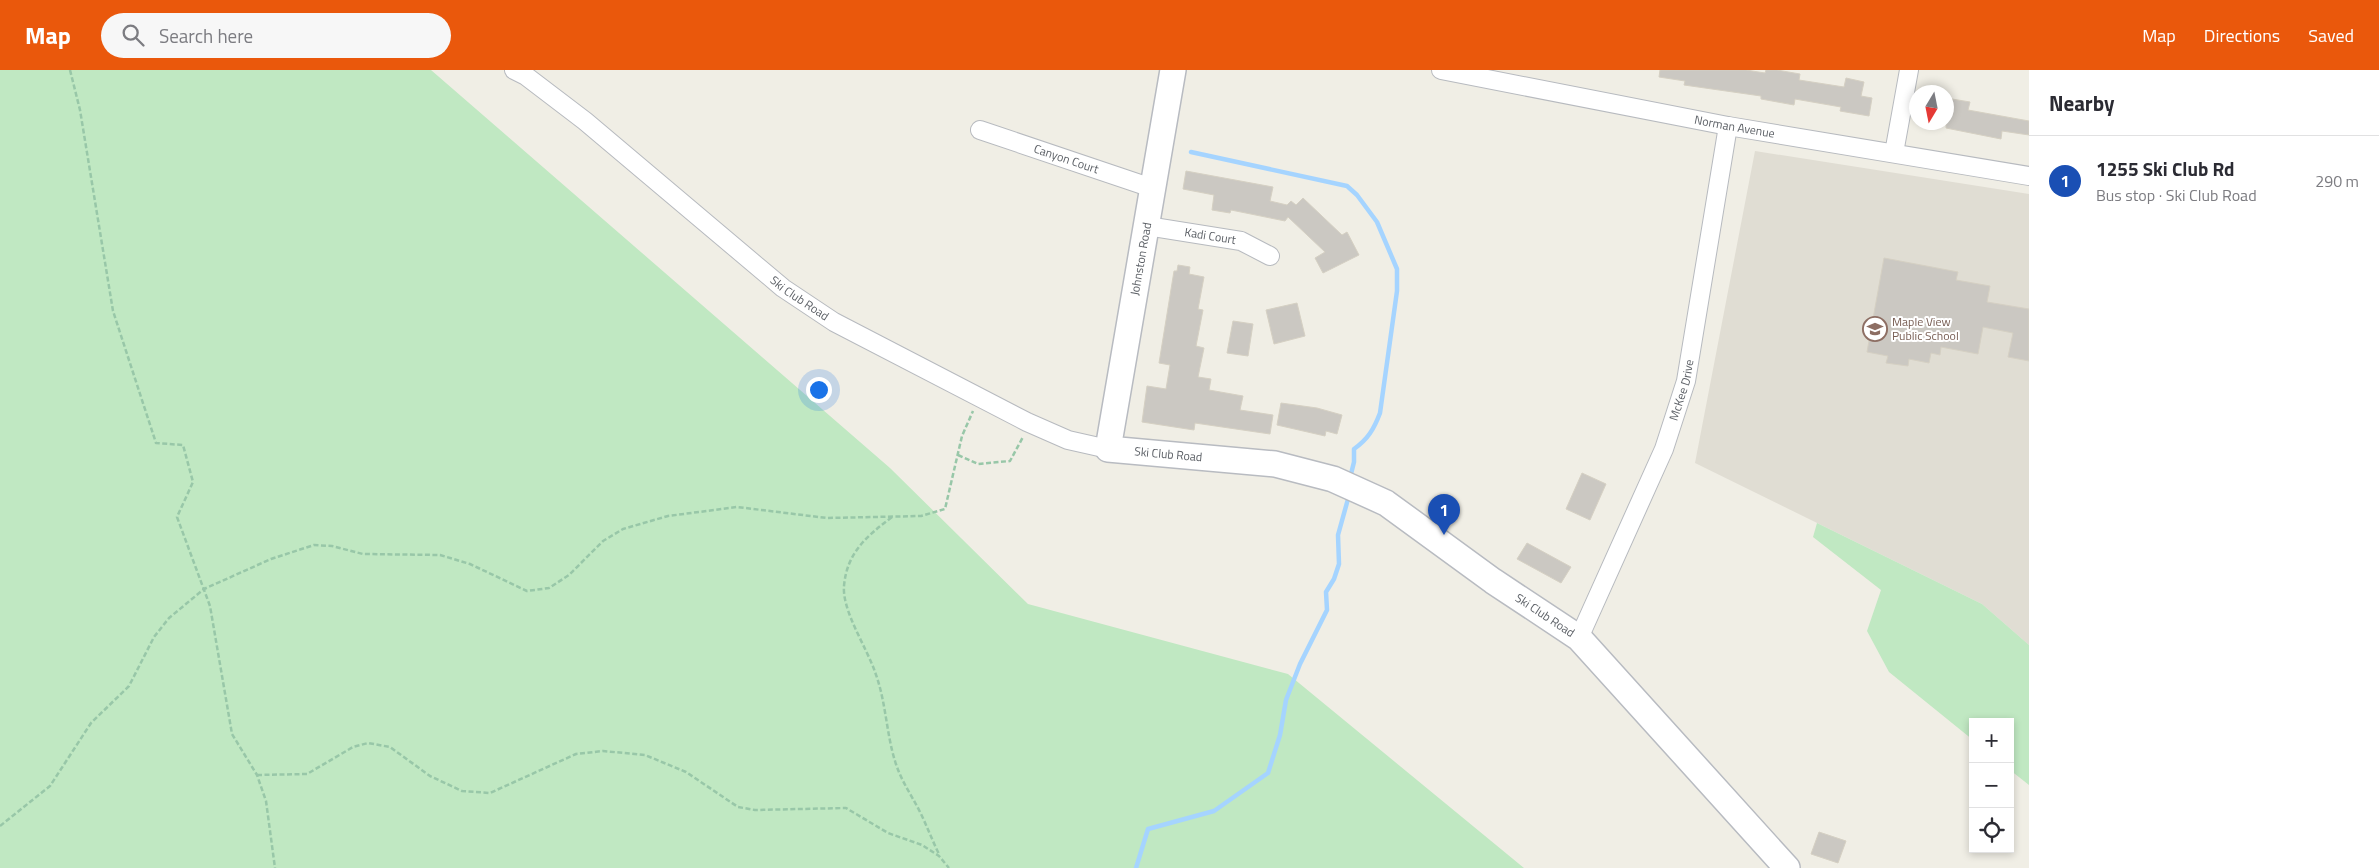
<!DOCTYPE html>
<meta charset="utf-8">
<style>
body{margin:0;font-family:"Titillium Web",sans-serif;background:#f7f7f7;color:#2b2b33}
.controls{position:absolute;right:15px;bottom:15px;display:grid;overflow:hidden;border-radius:0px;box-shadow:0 2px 8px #0003}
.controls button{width:45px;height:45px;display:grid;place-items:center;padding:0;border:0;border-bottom:1px solid #e1e1e2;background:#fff;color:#2b2b33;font:25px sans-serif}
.compass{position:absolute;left:1909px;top:15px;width:45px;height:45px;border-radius:50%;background:#fff;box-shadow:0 2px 8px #0003;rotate:190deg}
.you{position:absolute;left:818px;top:319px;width:18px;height:18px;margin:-12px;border:4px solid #fff;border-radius:50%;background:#1a73e8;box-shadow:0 0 0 8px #1a73e833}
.badge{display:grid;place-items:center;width:32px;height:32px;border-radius:50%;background:#ea580c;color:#fff;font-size:16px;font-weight:700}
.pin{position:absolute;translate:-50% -41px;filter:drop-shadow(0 1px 2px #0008)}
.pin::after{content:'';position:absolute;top:26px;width:18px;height:15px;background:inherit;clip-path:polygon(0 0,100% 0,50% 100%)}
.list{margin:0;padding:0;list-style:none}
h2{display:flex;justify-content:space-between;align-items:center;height:65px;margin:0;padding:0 20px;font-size:21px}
h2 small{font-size:16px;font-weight:400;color:#7c7c81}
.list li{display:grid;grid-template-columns:32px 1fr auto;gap:15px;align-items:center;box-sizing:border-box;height:90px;padding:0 20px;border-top:1px solid #e1e1e2}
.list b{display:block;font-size:19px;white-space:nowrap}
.list p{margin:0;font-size:16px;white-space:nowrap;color:#7c7c81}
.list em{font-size:16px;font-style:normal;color:#7c7c81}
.icon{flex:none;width:28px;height:28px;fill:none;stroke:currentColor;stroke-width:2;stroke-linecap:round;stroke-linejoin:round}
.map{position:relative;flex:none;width:2029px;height:798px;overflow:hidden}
header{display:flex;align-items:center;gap:30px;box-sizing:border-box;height:70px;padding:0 25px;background:#ea580c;color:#fff}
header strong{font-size:24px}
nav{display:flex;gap:28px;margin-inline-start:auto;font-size:18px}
.search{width:350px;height:45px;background:#f7f7f7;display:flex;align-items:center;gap:12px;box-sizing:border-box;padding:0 18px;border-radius:28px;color:#7c7c81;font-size:19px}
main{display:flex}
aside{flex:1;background:#fff}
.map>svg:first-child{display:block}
</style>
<header>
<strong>Map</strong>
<div class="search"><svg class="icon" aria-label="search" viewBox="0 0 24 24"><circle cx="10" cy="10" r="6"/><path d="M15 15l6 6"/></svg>Search here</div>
<nav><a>Map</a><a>Directions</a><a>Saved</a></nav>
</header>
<main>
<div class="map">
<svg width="2029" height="798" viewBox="0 0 2029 798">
<rect width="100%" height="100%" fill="#f0eee5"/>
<path fill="#e0ddd3" d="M1755 81 2029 124V575L1982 534 1695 393Z"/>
<g fill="#c0e8c2">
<path d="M0 0H431L890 398 1028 534 1288 604 1524 798H0Z"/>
<path d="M1817 453 1982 534 2029 575V715L2010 700V652H1973V670L1889 602 1867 561 1881 520 1813 467Z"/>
</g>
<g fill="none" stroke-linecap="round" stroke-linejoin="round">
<g stroke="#a5d4ff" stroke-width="4.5">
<path d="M1191 82 1347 116 1357 125 1377 152 1397 199V221L1380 343C1374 359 1368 369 1354 379V392L1351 404"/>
<path d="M1136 798 1148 759 1214 741 1268 703 1280 665 1286 630 1300 594 1327 540 1326 522 1334 509 1339 494 1338 465 1348 429"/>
</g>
</g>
<g fill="#cbc8c2" stroke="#d5d0c3">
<path d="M1660 0H1746L1765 3 1766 0H1777L1800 4 1799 10 1844 17 1846 8 1864 12 1861 26 1872 28 1869 46 1840 41 1841 37 1795 29 1794 35 1761 29V26L1684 15 1685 11 1659 7Z"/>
<path d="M1946 28 1970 32 1968 40 2029 51V65L2002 61 2001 69 1946 58Z"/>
<path d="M1186 101 1273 117 1270 131 1287 135 1291 131 1296 135 1303 128 1342 165 1347 162 1359 185 1323 203 1315 188 1325 182 1288 147 1285 151 1231 140 1230 143 1212 140 1214 125 1183 119Z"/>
<path d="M1884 188 1958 202 1956 210 1990 216 1987 232 2029 239V291L2008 287 2013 263 1983 257 1978 284 1941 277 1940 285 1931 283 1929 293 1909 289 1908 296 1886 293 1888 286 1867 282Z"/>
<path d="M1178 195 1190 197 1189 204 1204 207 1198 239 1203 240 1196 276 1204 278 1198 307 1211 309 1209 320 1243 326 1240 340 1273 345 1270 364 1195 353 1194 360 1142 352 1147 316 1166 319 1170 295 1159 293 1174 201H1177Z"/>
<path d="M1297 233 1305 266 1274 274 1266 240Z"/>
<path d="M1233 251 1253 254 1248 286 1227 283Z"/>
<path d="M1281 333 1317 338 1342 345 1337 364 1326 361 1325 366 1277 355Z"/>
<path d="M1582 403 1606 414 1590 450 1566 439Z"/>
<path d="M1527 473 1571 497 1561 513 1517 489Z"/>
<path d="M1819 762 1846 771 1838 793 1811 784Z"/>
</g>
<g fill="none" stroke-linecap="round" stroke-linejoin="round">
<defs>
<g id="street">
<path id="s1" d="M514 0 526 6 585 51 783 218 834 252 1027 352 1068 370 1108 379"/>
<path id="s2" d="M1441 0 1728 56 2029 106"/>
<path id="s3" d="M980 60 1152 118"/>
<path d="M1894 83 1909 0"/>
<path id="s4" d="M1147 156 1241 171 1270 186"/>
<path id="s5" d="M1579 568 1664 379 1686 311 1728 56"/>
</g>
<g id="secondary">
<path id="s6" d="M1173 0 1108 379 1275 394 1333 409 1386 433 1493 511 1579 568 1787 798"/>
</g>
</defs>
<use href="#street" stroke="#b7babf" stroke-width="20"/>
<use href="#secondary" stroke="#b8bbc1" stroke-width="28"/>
<g stroke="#98c7a8" stroke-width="2.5" stroke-dasharray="5 2.5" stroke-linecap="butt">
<path d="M70 0 80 40 113 241 156 373 183 375 193 412 177 447 210 536 232 664 257 705 266 731 275 798"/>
<path d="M958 385 978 394 1010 391 1023 367"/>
<path d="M892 447C867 466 847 482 844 516 842 541 867 578 875 602 886 631 886 662 895 691 901 711 911 724 920 742 927 756 932 770 939 784"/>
<path d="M257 705 307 704 353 677 368 673 390 677 430 706 462 721 490 723 576 684 603 681 645 685 686 702 738 737 755 740 846 738 888 763 922 775 939 786 949 798"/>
<path d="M0 756 50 716 91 653 129 616 154 567 169 548 204 519 271 489 314 475 332 476 363 484 440 485 470 494 527 521 549 518 569 505 603 471 623 459 668 446 737 437 827 448 921 446 945 439 962 366 973 341"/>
</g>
<use href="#street" stroke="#fff" stroke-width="18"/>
<use href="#secondary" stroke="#fff" stroke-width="25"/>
</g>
<defs>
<symbol id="school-ring" viewBox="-11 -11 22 22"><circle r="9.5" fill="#fff" stroke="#8d6e63" stroke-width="1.5"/><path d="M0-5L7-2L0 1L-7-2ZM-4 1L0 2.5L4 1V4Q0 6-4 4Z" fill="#8d6e63"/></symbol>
</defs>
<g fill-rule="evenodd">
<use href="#school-ring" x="1861" y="245" width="28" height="28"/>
</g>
<g text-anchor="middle" stroke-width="4" stroke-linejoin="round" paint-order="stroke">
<g font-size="12" fill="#5c6066" stroke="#fff">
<text dy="4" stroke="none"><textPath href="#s2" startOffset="299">Norman Avenue</textPath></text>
<text dy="4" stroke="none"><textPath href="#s3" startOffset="91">Canyon Court</textPath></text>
<text dy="4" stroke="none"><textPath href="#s4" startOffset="64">Kadi Court</textPath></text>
<text transform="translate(1141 189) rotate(-80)" y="4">Johnston Road</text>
<text dy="4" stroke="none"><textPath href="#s1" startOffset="366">Ski Club Road</textPath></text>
<text dy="4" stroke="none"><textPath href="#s5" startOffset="269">McKee Drive</textPath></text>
<text dy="4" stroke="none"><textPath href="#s6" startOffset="445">Ski Club Road</textPath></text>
<text dy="4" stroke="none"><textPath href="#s6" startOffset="865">Ski Club Road</textPath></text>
</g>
<g font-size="12" fill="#785e54" stroke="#fff" text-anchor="start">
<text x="1892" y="256">Maple View<tspan x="1892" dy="14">Public School</tspan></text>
</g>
</g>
</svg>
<div class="controls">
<button>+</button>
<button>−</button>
<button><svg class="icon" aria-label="locate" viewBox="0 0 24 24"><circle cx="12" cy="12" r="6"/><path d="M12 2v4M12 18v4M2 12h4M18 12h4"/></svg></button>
</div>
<svg class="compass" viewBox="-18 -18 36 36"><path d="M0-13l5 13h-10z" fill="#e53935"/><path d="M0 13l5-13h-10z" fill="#7c7c81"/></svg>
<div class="you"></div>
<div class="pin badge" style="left:1444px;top:465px;background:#1a4fb4">1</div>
</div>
<aside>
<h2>Nearby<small></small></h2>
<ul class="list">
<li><span class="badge" style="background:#1a4fb4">1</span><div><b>1255 Ski Club Rd</b><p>Bus stop · Ski Club Road</p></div><em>290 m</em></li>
</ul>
</aside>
</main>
